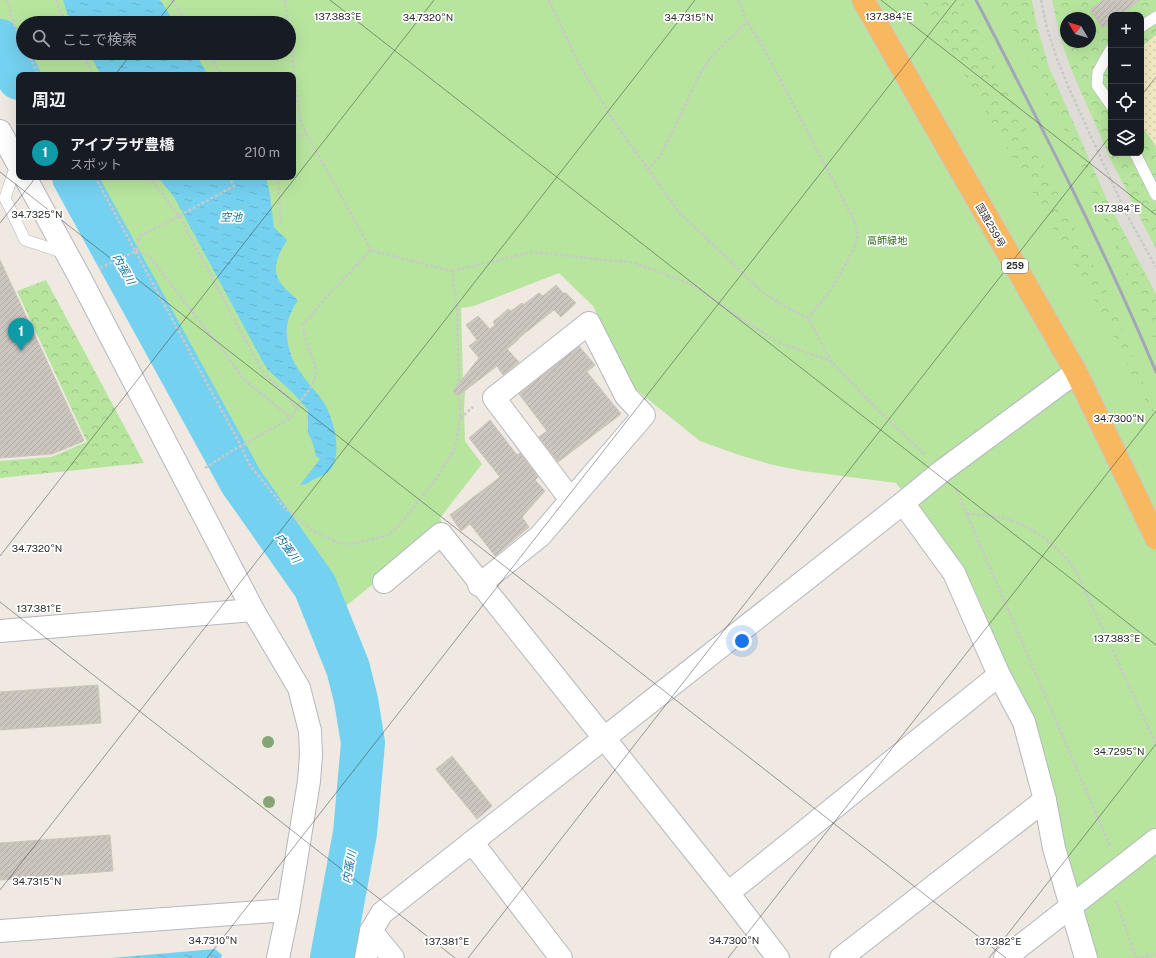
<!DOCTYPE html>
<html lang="ja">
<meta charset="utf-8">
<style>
body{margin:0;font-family:"Public Sans","Noto Sans JP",sans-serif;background:#242831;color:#f1f3f6}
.controls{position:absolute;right:12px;top:12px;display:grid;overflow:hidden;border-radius:8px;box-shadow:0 4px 16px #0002}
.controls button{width:36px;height:36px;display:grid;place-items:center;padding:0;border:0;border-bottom:1px solid #363941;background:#171b24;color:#f1f3f6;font:20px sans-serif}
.compass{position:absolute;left:1060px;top:12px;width:36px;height:36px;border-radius:50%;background:#171b24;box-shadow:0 4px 16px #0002;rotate:308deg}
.you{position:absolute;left:742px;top:641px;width:14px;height:14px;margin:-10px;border:3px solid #fff;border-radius:50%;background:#1a73e8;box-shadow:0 0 0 6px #1a73e833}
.badge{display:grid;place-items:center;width:26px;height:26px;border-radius:50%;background:#4166fc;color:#fff;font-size:13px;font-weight:700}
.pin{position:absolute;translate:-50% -33px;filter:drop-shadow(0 1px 2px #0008)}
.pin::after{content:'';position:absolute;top:21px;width:14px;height:12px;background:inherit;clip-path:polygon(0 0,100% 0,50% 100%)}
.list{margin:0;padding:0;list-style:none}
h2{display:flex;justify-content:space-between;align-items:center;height:52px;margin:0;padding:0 16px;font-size:17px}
h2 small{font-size:13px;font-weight:400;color:#9ea1a6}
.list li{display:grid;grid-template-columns:26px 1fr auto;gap:12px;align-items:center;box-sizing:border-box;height:56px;padding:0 16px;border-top:1px solid #363941}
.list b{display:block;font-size:15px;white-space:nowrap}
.list p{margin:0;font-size:13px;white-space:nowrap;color:#9ea1a6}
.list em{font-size:13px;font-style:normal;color:#9ea1a6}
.icon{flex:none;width:22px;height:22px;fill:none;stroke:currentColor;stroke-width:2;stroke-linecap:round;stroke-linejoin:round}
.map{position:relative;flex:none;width:1156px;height:958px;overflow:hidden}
.search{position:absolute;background:#171b24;box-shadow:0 4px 16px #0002;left:16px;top:16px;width:280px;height:44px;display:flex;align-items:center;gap:10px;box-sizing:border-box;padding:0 14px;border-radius:22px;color:#9ea1a6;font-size:15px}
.panel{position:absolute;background:#171b24;box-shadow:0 4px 16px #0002;left:16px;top:72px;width:280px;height:108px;border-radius:8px}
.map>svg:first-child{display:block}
</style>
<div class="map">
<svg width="1156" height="958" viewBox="0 0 1156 958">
<defs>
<pattern id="forest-crowns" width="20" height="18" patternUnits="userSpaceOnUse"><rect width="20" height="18" fill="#b7e59e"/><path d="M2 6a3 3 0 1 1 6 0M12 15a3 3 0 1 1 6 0" fill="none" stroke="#9ec588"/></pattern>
<pattern id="sand-dots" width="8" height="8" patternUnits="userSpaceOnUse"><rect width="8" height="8" fill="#f3ebc5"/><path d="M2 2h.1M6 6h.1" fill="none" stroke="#d1caaa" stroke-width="1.8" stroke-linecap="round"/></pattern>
<pattern id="water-ripples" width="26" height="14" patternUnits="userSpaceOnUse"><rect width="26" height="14" fill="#74d1f0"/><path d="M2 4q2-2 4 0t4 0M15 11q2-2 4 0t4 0" fill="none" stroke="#65b4ce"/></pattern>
<pattern id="building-hatch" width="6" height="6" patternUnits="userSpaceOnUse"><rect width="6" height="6" fill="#cbc7bf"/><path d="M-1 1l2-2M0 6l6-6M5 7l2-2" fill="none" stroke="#afaba4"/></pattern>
</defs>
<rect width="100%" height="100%" fill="#efe9e1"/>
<path fill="#b7e59e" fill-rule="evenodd" d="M0 0H1156V958H1096L1006 667 974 588 940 539 896 483 804 471 773 465 739 455 700 441 634 388 593 306 559 273 474 306 461 308 463 380 465 393 464 409 465 441 482 464 440 518 443 527 346 606 333 584 302 543 260 492 244 465 218 478 59 177H293V75H19V100L0 64ZM1111 15H1141V153H1111ZM1066 18H1090V42H1066ZM23 23H289V53H23Z"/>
<g fill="url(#forest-crowns)" fill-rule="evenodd">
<path d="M922 0H962L1114 307 1156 417V422L1104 317Z"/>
<path d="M998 0H1103L1111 22V72L1107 78 1111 83V153H1141V125L1156 146V344L1079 159ZM1066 18H1090V42H1066Z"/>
<path d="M1138 0H1156V35L1141 47V15H1120L1139 1Z"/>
<path d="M46 280 144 463 0 478V461L51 457 87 442 17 291Z"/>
</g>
<path fill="url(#sand-dots)" d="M1156 35V146L1141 125V47Z"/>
<path fill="#dfdcd8" d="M1032 0H1052L1059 33 1071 69 1111 160 1156 249V294L1107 200 1049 67 1037 26Z"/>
<g fill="url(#water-ripples)">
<path d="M63 0H160L175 23H72L67 13Z"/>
<path d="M89 53H195L208 75H101Z"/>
<path d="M158 177H266L270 195 274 227 287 240C269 269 273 280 298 300 285 320 284 333 291 355 296 371 315 389 324 403 334 419 343 455 330 470 326 475 319 477 314 479 310 482 305 485 300 485L320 459 316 456 313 444 308 433V410L294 394 268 370 263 362 174 197Z"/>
<path d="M215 949 222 955 221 958H111Z"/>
</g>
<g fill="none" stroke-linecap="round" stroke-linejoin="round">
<g stroke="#74d1f0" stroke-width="44">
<path d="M0 41 19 78"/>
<path d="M74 177 241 481 315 586 348 668 356 700 363 743 355 833 332 958"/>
</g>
</g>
<g fill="url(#building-hatch)" stroke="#cbc5ba">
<path d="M1103 0H1140L1120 15H1111V22L1103 28 1090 10Z"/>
<path d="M0 260 84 441 52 454 0 458Z"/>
<path d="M556 285 563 293H566L576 303 561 317 554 310 520 337 518 340 507 349 519 362 503 375 497 366 458 396 453 391 479 358 469 346 477 340 466 325 478 316 490 329 495 325 493 322 508 309 511 311 522 303 523 305 539 293 543 296Z"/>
<path d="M579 346 595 365 587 372 621 414 558 462 539 437 547 431 519 394Z"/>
<path d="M490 420 517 455 520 453 538 477 535 480 545 491 522 517 529 527 495 556 470 524 461 531 450 515 500 477 469 438Z"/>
<path d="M98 685 101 723 0 730V692Z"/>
<path d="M452 756 492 806 477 819 436 769Z"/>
<path d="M110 835 113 871 0 880V843Z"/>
</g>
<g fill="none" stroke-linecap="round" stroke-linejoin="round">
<defs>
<g id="service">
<path d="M1141 27 1156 17"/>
<path d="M1111 49 1098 72 1097 85 1111 105"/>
<path d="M1135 153 1156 195"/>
<path d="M17 162 5 198 25 240 65 253"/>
</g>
<g id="minor">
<path d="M903 503 954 573 999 675 1024 722 1045 800 1054 848 1086 958"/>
<path d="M384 582 441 534 728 893 778 958"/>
<path d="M479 585 540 536 644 415 626 396 589 323 494 398 571 500"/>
<path d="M0 631 253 610"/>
<path d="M472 842 561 958"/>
<path d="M728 893 999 675"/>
<path d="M0 931 288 910"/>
<path d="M371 931 393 958"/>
<path d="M366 958 371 931 382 913 903 503 942 471 1076 372"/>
<path d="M841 958 1045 800"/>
<path d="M1005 958 1156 840"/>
</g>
<g id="tertiary">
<path d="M0 131 19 166"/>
<path d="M25 177 79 276 253 610 299 688 310 731 311 755 309 781 288 910 278 958"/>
</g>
<path id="trunk" d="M863 0 1076 372 1156 538"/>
</defs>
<use href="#service" stroke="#b4b7c1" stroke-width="12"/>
<use href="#minor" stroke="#b4b7c1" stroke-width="24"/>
<use href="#tertiary" stroke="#b4b7c1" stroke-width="24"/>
<use href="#trunk" stroke="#c9c9c9" stroke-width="24"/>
<g stroke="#c9c9c9" stroke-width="2.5" stroke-dasharray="3 2" stroke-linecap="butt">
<path d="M7 0 12 19 23 46"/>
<path d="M56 0 60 11 66 23"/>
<path d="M172 0 188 23"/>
<path d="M285 0 288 23"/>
<path d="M549 0 580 66 617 126 679 212 762 292 786 307 808 318 831 361 871 403 925 455"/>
<path d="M738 0 747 22 761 43 854 220 857 233 856 245 831 290 808 318"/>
<path d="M1041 0 1047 28 1057 59 1071 93 1127 215 1156 267"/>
<path d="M27 53 39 75"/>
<path d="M82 53 94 75"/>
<path d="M208 53 222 75"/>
<path d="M293 139 306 133"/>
<path d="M647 170 661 155 701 72 713 55 747 22"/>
<path d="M95 177 241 446 249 464 283 506 311 530 337 542 350 544 386 536 399 526 436 479 452 454 457 439 460 419 457 309 452 271 407 260 371 250 306 133 300 119 289 29"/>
<path d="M149 177 179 216 261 369 288 398 297 410"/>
<path d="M276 177 278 183 281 224"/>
<path d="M136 251 149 256 237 369 243 379 291 418"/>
<path d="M100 268 136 251 140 236 179 216 234 186 229 177"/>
<path d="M452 271 532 252 635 263 693 285 749 324 780 343 830 361"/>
<path d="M460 418 473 407"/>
<path d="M205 468 235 449 291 418C295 412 297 408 300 402 307 391 319 381 315 366 311 351 304 341 303 325L327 297 371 250"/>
<path d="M956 489 1110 846"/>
<path d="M967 514C984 515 1002 516 1018 523 1040 532 1059 549 1074 567L1156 744"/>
<path d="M1116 900 1136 958"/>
<path d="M1136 958 1156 954"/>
</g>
<use href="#service" stroke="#fff" stroke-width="11"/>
<use href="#minor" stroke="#fff" stroke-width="22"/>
<use href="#tertiary" stroke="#fff" stroke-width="22"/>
<use href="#trunk" stroke="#f8b85f" stroke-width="22"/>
<path stroke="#a3a6b8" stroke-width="3" d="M976 0C1039 122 1103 245 1156 372"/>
</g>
<g fill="#84a574">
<circle cx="268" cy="742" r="6"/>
<circle cx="269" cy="802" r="6"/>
</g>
<path fill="none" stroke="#2e2e2e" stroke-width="1" stroke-opacity="0.45" d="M330 0 1156 645M881 0 1156 215M156 23 174 0M115 75 132 53M1141 96 1156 77M0 172 1006 958M0 223 36 177M0 556 434 0M0 602 455 958M0 890 695 0M207 958 956 0M468 958 1111 135M728 958 1156 411M989 958 1156 744"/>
<g text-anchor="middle" stroke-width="3.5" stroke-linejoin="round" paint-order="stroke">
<rect fill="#fff" stroke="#6d6d6d" stroke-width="1" x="1002" y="259" width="26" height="14" rx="3"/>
<g font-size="9" font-weight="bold" fill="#2e2e2e">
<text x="1015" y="269">259</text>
</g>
<g font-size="10" fill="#2e2e2e" stroke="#fff">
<text transform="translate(991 225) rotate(60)" y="4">国道259号</text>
</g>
<g font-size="10" fill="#2d6e1b" stroke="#fff">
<text x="887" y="244">高師緑地</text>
</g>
<g font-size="11" font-style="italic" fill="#0c71a3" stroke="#fff">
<text x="231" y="221">空池</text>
<text transform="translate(124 269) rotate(61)" y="4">内張川</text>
<text transform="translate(288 548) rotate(55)" y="4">内張川</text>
<text transform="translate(349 867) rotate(-80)" y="4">内張川</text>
</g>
</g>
<g font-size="10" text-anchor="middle" fill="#2e2e2e" stroke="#fff" stroke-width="3.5" stroke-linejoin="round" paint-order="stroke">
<text x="338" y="20">137.383°E</text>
<text x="889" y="20">137.384°E</text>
<text x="428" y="21">34.7320°N</text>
<text x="689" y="21">34.7315°N</text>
<text x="1117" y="212">137.384°E</text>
<text x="37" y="218">34.7325°N</text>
<text x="1119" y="422">34.7300°N</text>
<text x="37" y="552">34.7320°N</text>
<text x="39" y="612">137.381°E</text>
<text x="1117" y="642">137.383°E</text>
<text x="1119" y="755">34.7295°N</text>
<text x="37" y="885">34.7315°N</text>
<text x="213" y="944">34.7310°N</text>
<text x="734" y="944">34.7300°N</text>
<text x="447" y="945">137.381°E</text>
<text x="998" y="945">137.382°E</text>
</g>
</svg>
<div class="controls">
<button>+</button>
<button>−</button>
<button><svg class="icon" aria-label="locate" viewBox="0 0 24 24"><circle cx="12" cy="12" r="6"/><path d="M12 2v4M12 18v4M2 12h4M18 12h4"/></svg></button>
<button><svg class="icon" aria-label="layers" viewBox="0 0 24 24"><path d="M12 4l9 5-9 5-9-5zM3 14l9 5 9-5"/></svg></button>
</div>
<svg class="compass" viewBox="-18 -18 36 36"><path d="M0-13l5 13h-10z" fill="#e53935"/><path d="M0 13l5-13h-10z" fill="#9ea1a6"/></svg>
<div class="you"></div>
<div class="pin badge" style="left:21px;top:351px;background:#0f9aa8">1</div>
<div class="search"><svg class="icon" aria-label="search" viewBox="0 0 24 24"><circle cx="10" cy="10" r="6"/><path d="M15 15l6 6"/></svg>ここで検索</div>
<section class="panel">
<h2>周辺<small></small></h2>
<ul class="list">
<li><span class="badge" style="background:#0f9aa8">1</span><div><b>アイプラザ豊橋</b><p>スポット</p></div><em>210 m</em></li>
</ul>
</section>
</div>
